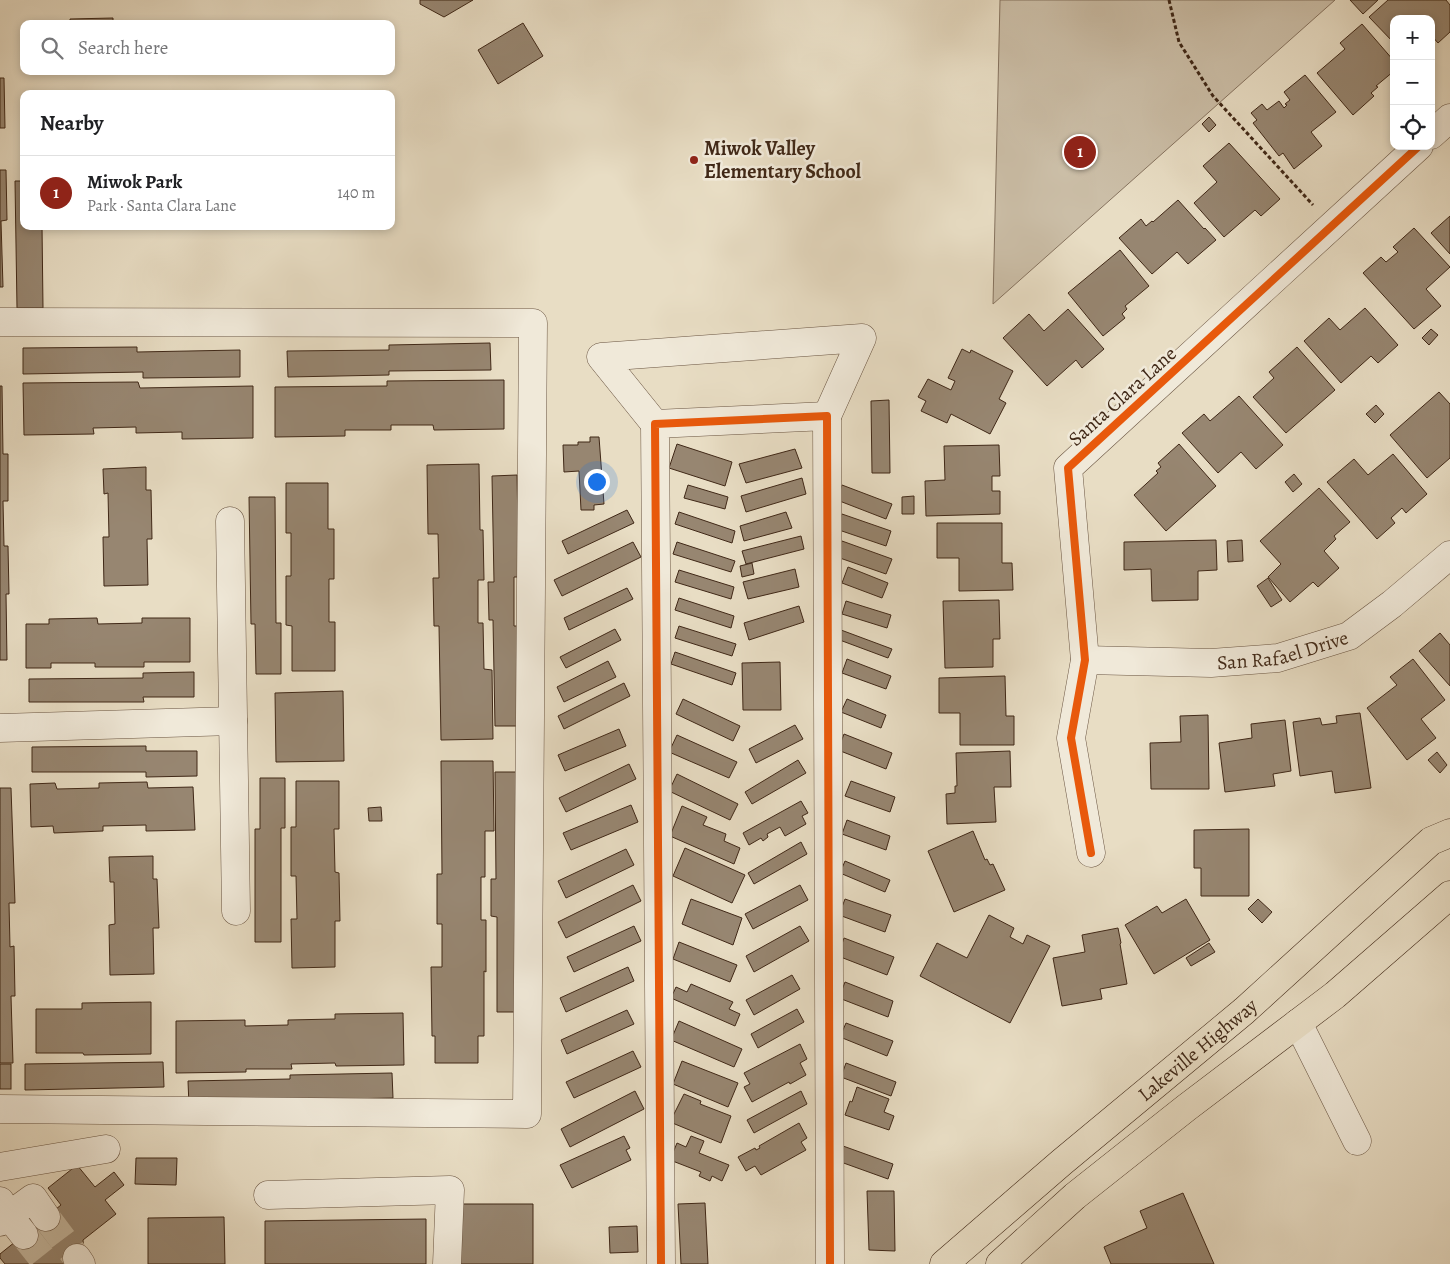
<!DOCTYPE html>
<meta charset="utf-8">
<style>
body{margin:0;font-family:Alegreya,serif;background:#f6f6f6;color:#202124}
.controls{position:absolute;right:15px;top:15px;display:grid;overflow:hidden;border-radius:10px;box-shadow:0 2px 8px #0003}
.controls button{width:45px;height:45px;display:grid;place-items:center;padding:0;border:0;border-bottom:1px solid #e0e0e0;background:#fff;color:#202124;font:25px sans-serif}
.you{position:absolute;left:596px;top:481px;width:18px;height:18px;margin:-12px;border:4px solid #fff;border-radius:50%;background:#1a73e8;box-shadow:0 0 0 8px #1a73e833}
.badge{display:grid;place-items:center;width:32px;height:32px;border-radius:50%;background:#8f2418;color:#fff;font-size:16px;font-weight:700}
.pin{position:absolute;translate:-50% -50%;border:2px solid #fff;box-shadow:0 1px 5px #0006}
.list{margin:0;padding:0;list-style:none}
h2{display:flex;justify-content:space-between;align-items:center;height:65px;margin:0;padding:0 20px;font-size:21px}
h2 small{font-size:16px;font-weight:400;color:#757577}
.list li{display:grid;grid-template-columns:32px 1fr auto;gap:15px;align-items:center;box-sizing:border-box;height:75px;padding:0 20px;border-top:1px solid #e0e0e0}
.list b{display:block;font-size:19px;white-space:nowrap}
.list p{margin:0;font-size:16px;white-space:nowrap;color:#757577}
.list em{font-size:16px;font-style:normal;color:#757577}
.icon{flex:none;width:28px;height:28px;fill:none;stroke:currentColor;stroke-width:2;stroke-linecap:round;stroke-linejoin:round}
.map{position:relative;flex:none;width:1450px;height:1264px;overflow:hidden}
.search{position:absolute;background:#fff;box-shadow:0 2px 8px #0003;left:20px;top:20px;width:375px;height:55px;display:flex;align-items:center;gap:12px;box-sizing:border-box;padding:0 18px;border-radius:10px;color:#757577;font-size:19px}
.panel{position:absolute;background:#fff;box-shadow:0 2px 8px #0003;left:20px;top:90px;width:375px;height:140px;border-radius:10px}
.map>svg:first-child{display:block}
</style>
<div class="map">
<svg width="1450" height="1264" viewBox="0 0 1450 1264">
<rect width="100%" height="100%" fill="#e8ddc4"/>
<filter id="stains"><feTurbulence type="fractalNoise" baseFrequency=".004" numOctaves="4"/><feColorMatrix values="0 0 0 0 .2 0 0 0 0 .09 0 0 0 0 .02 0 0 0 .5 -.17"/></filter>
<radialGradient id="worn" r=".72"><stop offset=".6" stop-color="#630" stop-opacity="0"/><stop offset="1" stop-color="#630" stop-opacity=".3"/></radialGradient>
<path fill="#cbbea7" stroke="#86735f" d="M1000 0H1335L993 304Z"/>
<g fill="#978671" stroke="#402817">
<path d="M420 0H473L444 17 420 4Z"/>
<path d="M1350 0H1378L1363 14Z"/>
<path d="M1388 0H1446L1450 5V32L1438 43 1431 35V19H1394V43L1369 17Z"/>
<path d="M113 18V24H70V19Z"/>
<path d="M523 23 543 56 498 84 478 50Z"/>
<path d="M1362 24 1394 61V71L1376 86 1378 87 1371 93 1374 96 1353 115 1317 73 1345 49 1340 43Z"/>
<path d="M1305 75 1336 112 1311 132 1322 146 1294 169 1283 153 1279 156 1253 123 1257 120 1251 113 1262 104 1267 110 1279 101 1284 108 1287 105 1285 104 1290 100 1284 92Z"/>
<path d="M0 78H4L5 128H0Z"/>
<path d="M1209 117 1216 125 1209 132 1202 124Z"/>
<path d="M1229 143 1280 199 1261 216 1255 210 1224 237 1194 203 1217 182 1203 166Z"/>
<path d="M0 170H6L7 220 1 221 3 287H0Z"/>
<path d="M15 181H24V226H42L43 308H17Z"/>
<path d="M1178 200 1204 229 1205 228 1216 240 1188 264 1177 252 1152 274 1119 238 1141 219 1146 226 1152 221 1153 222Z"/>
<path d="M1450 216V254L1431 233Z"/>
<path d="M1414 228 1450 267 1426 289 1441 306 1414 329 1363 273 1381 257 1386 262 1398 252 1393 247Z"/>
<path d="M1120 250 1149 286 1125 306 1127 309 1122 314 1125 318 1103 336 1068 293Z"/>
<path d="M1365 308 1398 345 1378 363 1371 356 1341 383 1304 341 1329 318 1340 330Z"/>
<path d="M1068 309 1104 349 1082 368 1076 360 1047 386 1003 338 1029 314 1044 331Z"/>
<path d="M1431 329 1438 335 1429 345 1422 338Z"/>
<path d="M490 343 491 370 389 371V375L288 377 287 351 389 350V345Z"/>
<path d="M137 347V352L240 350V377L143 378V372L23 374V348Z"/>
<path d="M1297 347 1335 390 1286 433 1253 397 1274 378 1269 372Z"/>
<path d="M962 349 970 353 971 350 1013 371 999 399 1006 403 990 434 951 414 947 423 921 411 926 401 918 397 928 379 951 390 955 381 948 378Z"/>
<path d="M504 380V429L434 430 433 425H391V430H345V436L275 437V387L387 386V381Z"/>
<path d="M138 382 140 388 253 386V438L182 439V432L136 433V427L93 428 94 434 24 435 23 383Z"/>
<path d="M0 386H2L3 454H8V501H3L4 546H8L9 594H6L7 660H0Z"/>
<path d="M1439 392 1450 404V458L1427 478 1390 435Z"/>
<path d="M1239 396 1283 445 1256 469 1241 452 1218 473 1182 433 1204 414 1210 421Z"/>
<path d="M889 400 890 473H872L871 401Z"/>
<path d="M1376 405 1384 414 1375 423 1366 414Z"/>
<path d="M590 437H599L604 504 594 505V510H581L579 471 564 472 563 445H578V442H590Z"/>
<path d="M677 444 732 462 725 486 669 468Z"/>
<path d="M1179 444 1216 486 1166 531 1134 495 1158 473 1156 471 1161 467 1158 463Z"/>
<path d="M999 445 1000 476H992V491H1000V514L926 516 925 481 945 480 944 446Z"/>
<path d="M795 449 802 468 746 483 739 464Z"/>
<path d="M1393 454 1427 494 1406 513 1402 508 1391 518 1395 523 1377 539 1327 482 1354 459 1368 475Z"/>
<path d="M479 464 480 530H483L484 580H478V623H483L484 669 492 670 493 739 441 740 439 626H434L433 578H439L438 534H428L427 465Z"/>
<path d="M146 467V490H151L152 539H147L148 585 104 586 103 537H109L108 493 104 494 103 469Z"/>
<path d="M1294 474 1302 484 1293 492 1285 482Z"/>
<path d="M517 475 519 577H514V626H519L521 726H495L493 620H489L488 582H494L492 476Z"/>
<path d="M802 478 806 494 746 512 741 496Z"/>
<path d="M286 483H328V529H334V579H329V622H335V671H292V626L286 625V576H291V533H286Z"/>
<path d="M688 485 728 497 725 509 684 498Z"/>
<path d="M842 485 892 504 886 519 837 500Z"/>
<path d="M1319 488 1350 522 1334 536 1336 539 1324 551 1339 568 1318 587 1313 582 1290 602 1268 577 1281 564 1260 541Z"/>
<path d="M914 496V514H902V497Z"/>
<path d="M249 497H275L276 623H281V674H256L255 624H251Z"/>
<path d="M627 510 634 523 568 554 562 541Z"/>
<path d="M679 512 735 531 732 543 675 524Z"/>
<path d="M786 512 792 528 744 541 740 526Z"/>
<path d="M842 514 891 531 886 546 836 529Z"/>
<path d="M937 523H1002V563H1012L1013 590 959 591V558H937Z"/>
<path d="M801 536 804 549 746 564 742 551Z"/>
<path d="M1216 540 1217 570 1198 571V600L1152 601 1151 569 1124 570V542Z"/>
<path d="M1242 540 1243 561 1228 562 1227 541Z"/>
<path d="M842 541 892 559 886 574 837 557Z"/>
<path d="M633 542 641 557 562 596 554 580Z"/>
<path d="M677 542 735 561 731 572 673 554Z"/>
<path d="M752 563 754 574 742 577 740 566Z"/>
<path d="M848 567 888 583 882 598 842 583Z"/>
<path d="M795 569 799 587 748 599 743 582Z"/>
<path d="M679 570 734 587 731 599 675 582Z"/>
<path d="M1268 578 1282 600 1271 607 1257 586Z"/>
<path d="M627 588 633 599 569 630 564 618Z"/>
<path d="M679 598 734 616 731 628 675 610Z"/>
<path d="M999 600 1000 639H993V667L945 668 943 601Z"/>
<path d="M846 601 891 615 887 628 842 614Z"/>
<path d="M799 606 804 622 749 640 744 623Z"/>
<path d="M97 618 98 624 142 623V618H190V662H144V667H95V663H51V668H26V624H49V619Z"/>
<path d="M679 626 736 644 732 656 675 638Z"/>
<path d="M615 629 621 640 566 668 560 657Z"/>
<path d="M841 630 892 649 888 658 837 639Z"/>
<path d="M1440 633 1450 645V686L1419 651Z"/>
<path d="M675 652 736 673 732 685 671 664Z"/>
<path d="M847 659 891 676 886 689 842 673Z"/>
<path d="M1413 659 1445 700 1421 719 1436 738 1407 760 1367 708 1397 685 1390 677Z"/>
<path d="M608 661 616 677 564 702 557 687Z"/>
<path d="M780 662 781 710H743L742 663Z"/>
<path d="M194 672V697H143L144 702H29V679L143 678V673Z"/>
<path d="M1005 676 1006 716H1014V745H960V713H939V678Z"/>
<path d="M624 683 630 696 564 729 558 716Z"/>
<path d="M343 691 344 761 276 762 275 693Z"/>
<path d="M683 699 740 726 733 741 676 714Z"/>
<path d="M847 699 886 715 881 728 841 712Z"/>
<path d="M1360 713 1371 788 1335 793 1332 771 1300 776 1293 722 1320 718 1322 725 1337 723 1336 716Z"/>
<path d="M1208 715 1209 789H1151L1150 743 1181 742 1180 716Z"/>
<path d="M1285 720 1291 771 1273 774 1275 786 1225 792 1219 743 1252 738 1251 724Z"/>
<path d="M795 725 803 739 756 763 749 749Z"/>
<path d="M619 729 626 746 565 771 558 755Z"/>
<path d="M844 734 892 753 886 769 838 750Z"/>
<path d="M677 735 737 762 729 778 669 752Z"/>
<path d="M146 746V751H197V776L146 777V772H32V747Z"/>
<path d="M1010 751 1011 787H994L996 822 947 824 946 794 955 793V786H957L956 753Z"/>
<path d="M1437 752 1447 765 1440 773 1428 760Z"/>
<path d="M798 760 806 773 752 804 745 792Z"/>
<path d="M441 761H493L494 831H485V877H481V920H486V972L484 971V1036H478V1063H435V1036H432L431 967H442V924H437V874H442Z"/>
<path d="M629 764 636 779 566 812 559 798Z"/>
<path d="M495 772H521L523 1012H497V917L491 916V879H496Z"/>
<path d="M677 774 738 804 730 820 669 791Z"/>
<path d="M260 778H285V828H281V942H255V829H260Z"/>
<path d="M296 781H339V829H334L335 872 339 873 340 921H335V967L292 968 291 919H297L296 876H291V827H296Z"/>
<path d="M851 781 895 797 890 812 845 796Z"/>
<path d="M147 782 148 788 193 787 195 830 146 831V825L103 826V831L54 833 53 826 31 827 30 784 55 783 57 789 99 788V783Z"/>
<path d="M0 788H11L15 903H9L10 947 14 946 15 996H11L13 1063H0Z"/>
<path d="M801 801 808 813 802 816 806 824 785 836 780 827 767 834 768 837 763 841 761 838 749 845 743 833Z"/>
<path d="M631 805 638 822 571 850 563 833Z"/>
<path d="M682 806 707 817 703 825 726 834 724 841 740 848 734 864 670 836Z"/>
<path d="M381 807 382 821H369L368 808Z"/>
<path d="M847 820 890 836 886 850 842 834Z"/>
<path d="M1249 829V896H1201V868H1194V830Z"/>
<path d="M973 831 985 860 987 859 990 865 993 864 1005 890 954 912 928 851Z"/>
<path d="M801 842 807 854 754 884 748 873Z"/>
<path d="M685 848 745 875 732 903 673 876Z"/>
<path d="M626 849 634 865 566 898 558 881Z"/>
<path d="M153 856V879H157L159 928H153L154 974 110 975 109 925 115 924 114 882H110L109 857Z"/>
<path d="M845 861 890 880 885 892 840 873Z"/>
<path d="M633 885 641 901 566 938 558 922Z"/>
<path d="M800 885 808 900 753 929 745 914Z"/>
<path d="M691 899 742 918 733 945 682 924Z"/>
<path d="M845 899 891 915 885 932 839 915Z"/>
<path d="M1186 899 1210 940 1154 974 1125 925 1157 906 1162 913Z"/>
<path d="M1258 899 1272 912 1262 923 1248 909Z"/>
<path d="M989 915 1014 928 1010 937 1023 944 1027 935 1050 946 1010 1023 920 976 937 943 967 958Z"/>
<path d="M634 926 641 941 574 972 567 957Z"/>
<path d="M800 926 809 941 754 972 746 956Z"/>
<path d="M1118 928 1121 943 1120 944 1127 984 1100 989 1102 999 1062 1006 1053 958 1085 952 1082 935Z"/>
<path d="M844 938 894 957 887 975 838 956Z"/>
<path d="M679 942 737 965 730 982 673 959Z"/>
<path d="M1209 943 1215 952 1191 966 1186 958Z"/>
<path d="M628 967 634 981 566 1012 560 998Z"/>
<path d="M792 975 800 989 754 1015 746 1000Z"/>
<path d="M845 982 893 1001 888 1017 839 998Z"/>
<path d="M691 984 733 1002 729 1009 740 1014 735 1026 671 998 676 987 687 992Z"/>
<path d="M151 1002V1054L84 1055 83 1053H36V1009H82V1003Z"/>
<path d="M797 1009 804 1022 758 1048 751 1034Z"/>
<path d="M627 1010 634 1024 567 1054 561 1040Z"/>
<path d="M403 1013 404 1065 336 1066 335 1063 291 1064 292 1069H246V1072L176 1073V1021L245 1020V1026L288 1025V1020L335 1019V1014Z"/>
<path d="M679 1021 742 1049 734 1067 671 1040Z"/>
<path d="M846 1023 893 1041 887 1056 840 1037Z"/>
<path d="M800 1044 807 1059 800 1063 806 1075 790 1084 789 1082 752 1102 744 1087 750 1084 744 1073Z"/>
<path d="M633 1051 641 1067 574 1098 566 1082Z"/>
<path d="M682 1061 738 1083 728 1107 673 1084Z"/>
<path d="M163 1062 164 1087 25 1090V1064Z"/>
<path d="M846 1063 896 1082 891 1096 841 1077Z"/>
<rect x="0" y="1064" width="11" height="25"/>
<path d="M392 1073 393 1098 290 1100 189 1106 188 1081 290 1079V1075Z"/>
<path d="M857 1087 889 1099 884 1112 894 1116 889 1130 845 1115 850 1101 852 1102Z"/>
<path d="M635 1091 644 1109 570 1147 561 1129Z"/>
<path d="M801 1091 807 1104 754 1133 747 1120Z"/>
<path d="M684 1094 701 1101 700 1104 731 1116 721 1143 670 1122Z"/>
<path d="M799 1123 807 1138 801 1142 806 1150 761 1175 755 1166 746 1171 738 1157 755 1148 756 1150 760 1148 759 1146Z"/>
<path d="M624 1136 630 1148 626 1150 631 1160 572 1188 560 1165Z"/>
<path d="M691 1136 704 1141 699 1153 729 1165 722 1181 712 1176 710 1181 699 1176 701 1172 670 1160 677 1143 686 1147Z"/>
<path d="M843 1146 893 1164 888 1179 838 1161Z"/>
<path d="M136 1158H177L176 1185 135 1184Z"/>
<path d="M77 1165 95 1187 114 1172 124 1185 105 1200 116 1214 83 1240 84 1252 69 1264H5L0 1258V1254L61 1205 48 1188Z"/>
<path d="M867 1191H894L895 1251 869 1250Z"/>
<path d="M1183 1193 1214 1264H1111L1104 1247 1147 1228 1140 1211Z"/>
<path d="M705 1203 708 1264H681L678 1204Z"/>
<path d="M460 1204H533V1264H459Z"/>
<path d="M224 1217 225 1264H148V1218Z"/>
<path d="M426 1219V1264H265V1221Z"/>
<path d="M637 1226 638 1252 610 1253 609 1227Z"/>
</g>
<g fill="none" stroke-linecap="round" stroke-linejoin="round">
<g stroke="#c6b9a1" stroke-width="28" stroke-dasharray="28 14" stroke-linecap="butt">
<path d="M46 1217 77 1258"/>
<path d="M24 1235 47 1264"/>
</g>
<defs>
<g id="minor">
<path d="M1431 135 1450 118"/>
<path d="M0 322 533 323 527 1114 0 1109"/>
<path d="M655 424 601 357 862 338 827 416"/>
<path d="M230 521 236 911"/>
<path id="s1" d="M1085 660 1211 663 1278 658 1349 636 1392 604 1450 555"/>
<path d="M0 728 233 721"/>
<path d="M1091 853 1071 738 1085 660 1068 468 1419 146"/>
<path d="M1298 1023 1357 1141"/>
<path d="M0 1167 106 1149"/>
<path d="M268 1195 450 1190 447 1264"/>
<path d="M0 1201 9 1216 24 1235"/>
<path d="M0 1222 33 1198 46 1217"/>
<path d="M77 1258 81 1264"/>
<path d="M661 1264 655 424 827 416 830 1264"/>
</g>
<g id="major">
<path id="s2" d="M944 1264 1062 1162 1244 1011 1431 841 1450 833"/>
<path d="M1000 1264 1075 1196 1186 1108 1335 995 1450 895"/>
</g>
</defs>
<use href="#minor" stroke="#6a5542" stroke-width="29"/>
<use href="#major" stroke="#402817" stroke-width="29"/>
<path stroke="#402817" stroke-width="3" stroke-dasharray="4 2.5" stroke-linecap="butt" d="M1169 0 1179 42 1213 96 1313 205"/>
<use href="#minor" stroke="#f0e9d9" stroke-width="28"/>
<use href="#major" stroke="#e8ddc4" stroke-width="28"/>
<defs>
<g id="cycleway">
<path d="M1091 853 1071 738 1085 660 1068 468 1419 146"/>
<path d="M661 1264 655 424 827 416 830 1264"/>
</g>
</defs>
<use href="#cycleway" stroke="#f0e9d9" stroke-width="11"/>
<use href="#cycleway" stroke="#e8590c" stroke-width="8"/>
</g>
<circle fill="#8f2418" stroke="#f0e9d9" stroke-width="2" cx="694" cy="160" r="5"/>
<g text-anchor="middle" stroke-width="5" stroke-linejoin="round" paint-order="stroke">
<g font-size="20" font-weight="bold" fill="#402817" stroke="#f0e9d9" text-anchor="start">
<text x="704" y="155">Miwok Valley<tspan x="704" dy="23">Elementary School</tspan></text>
</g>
<g font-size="20" fill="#402817" stroke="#f0e9d9">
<text transform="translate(1122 396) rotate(-42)" y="7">Santa Clara Lane</text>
<text dy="7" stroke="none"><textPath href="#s1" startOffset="199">San Rafael Drive</textPath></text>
<text dy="7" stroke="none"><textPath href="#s2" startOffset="332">Lakeville Highway</textPath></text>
</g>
</g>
<rect width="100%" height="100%" filter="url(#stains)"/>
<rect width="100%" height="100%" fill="url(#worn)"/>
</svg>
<div class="controls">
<button>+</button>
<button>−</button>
<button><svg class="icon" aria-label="locate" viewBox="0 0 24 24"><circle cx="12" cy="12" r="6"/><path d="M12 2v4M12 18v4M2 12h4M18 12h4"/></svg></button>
</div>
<div class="you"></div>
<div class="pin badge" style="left:1080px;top:152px">1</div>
<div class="search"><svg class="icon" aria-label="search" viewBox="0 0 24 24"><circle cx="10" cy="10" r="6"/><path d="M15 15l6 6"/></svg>Search here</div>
<section class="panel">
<h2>Nearby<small></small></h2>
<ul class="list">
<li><span class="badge">1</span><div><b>Miwok Park</b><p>Park · Santa Clara Lane</p></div><em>140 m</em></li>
</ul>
</section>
</div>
